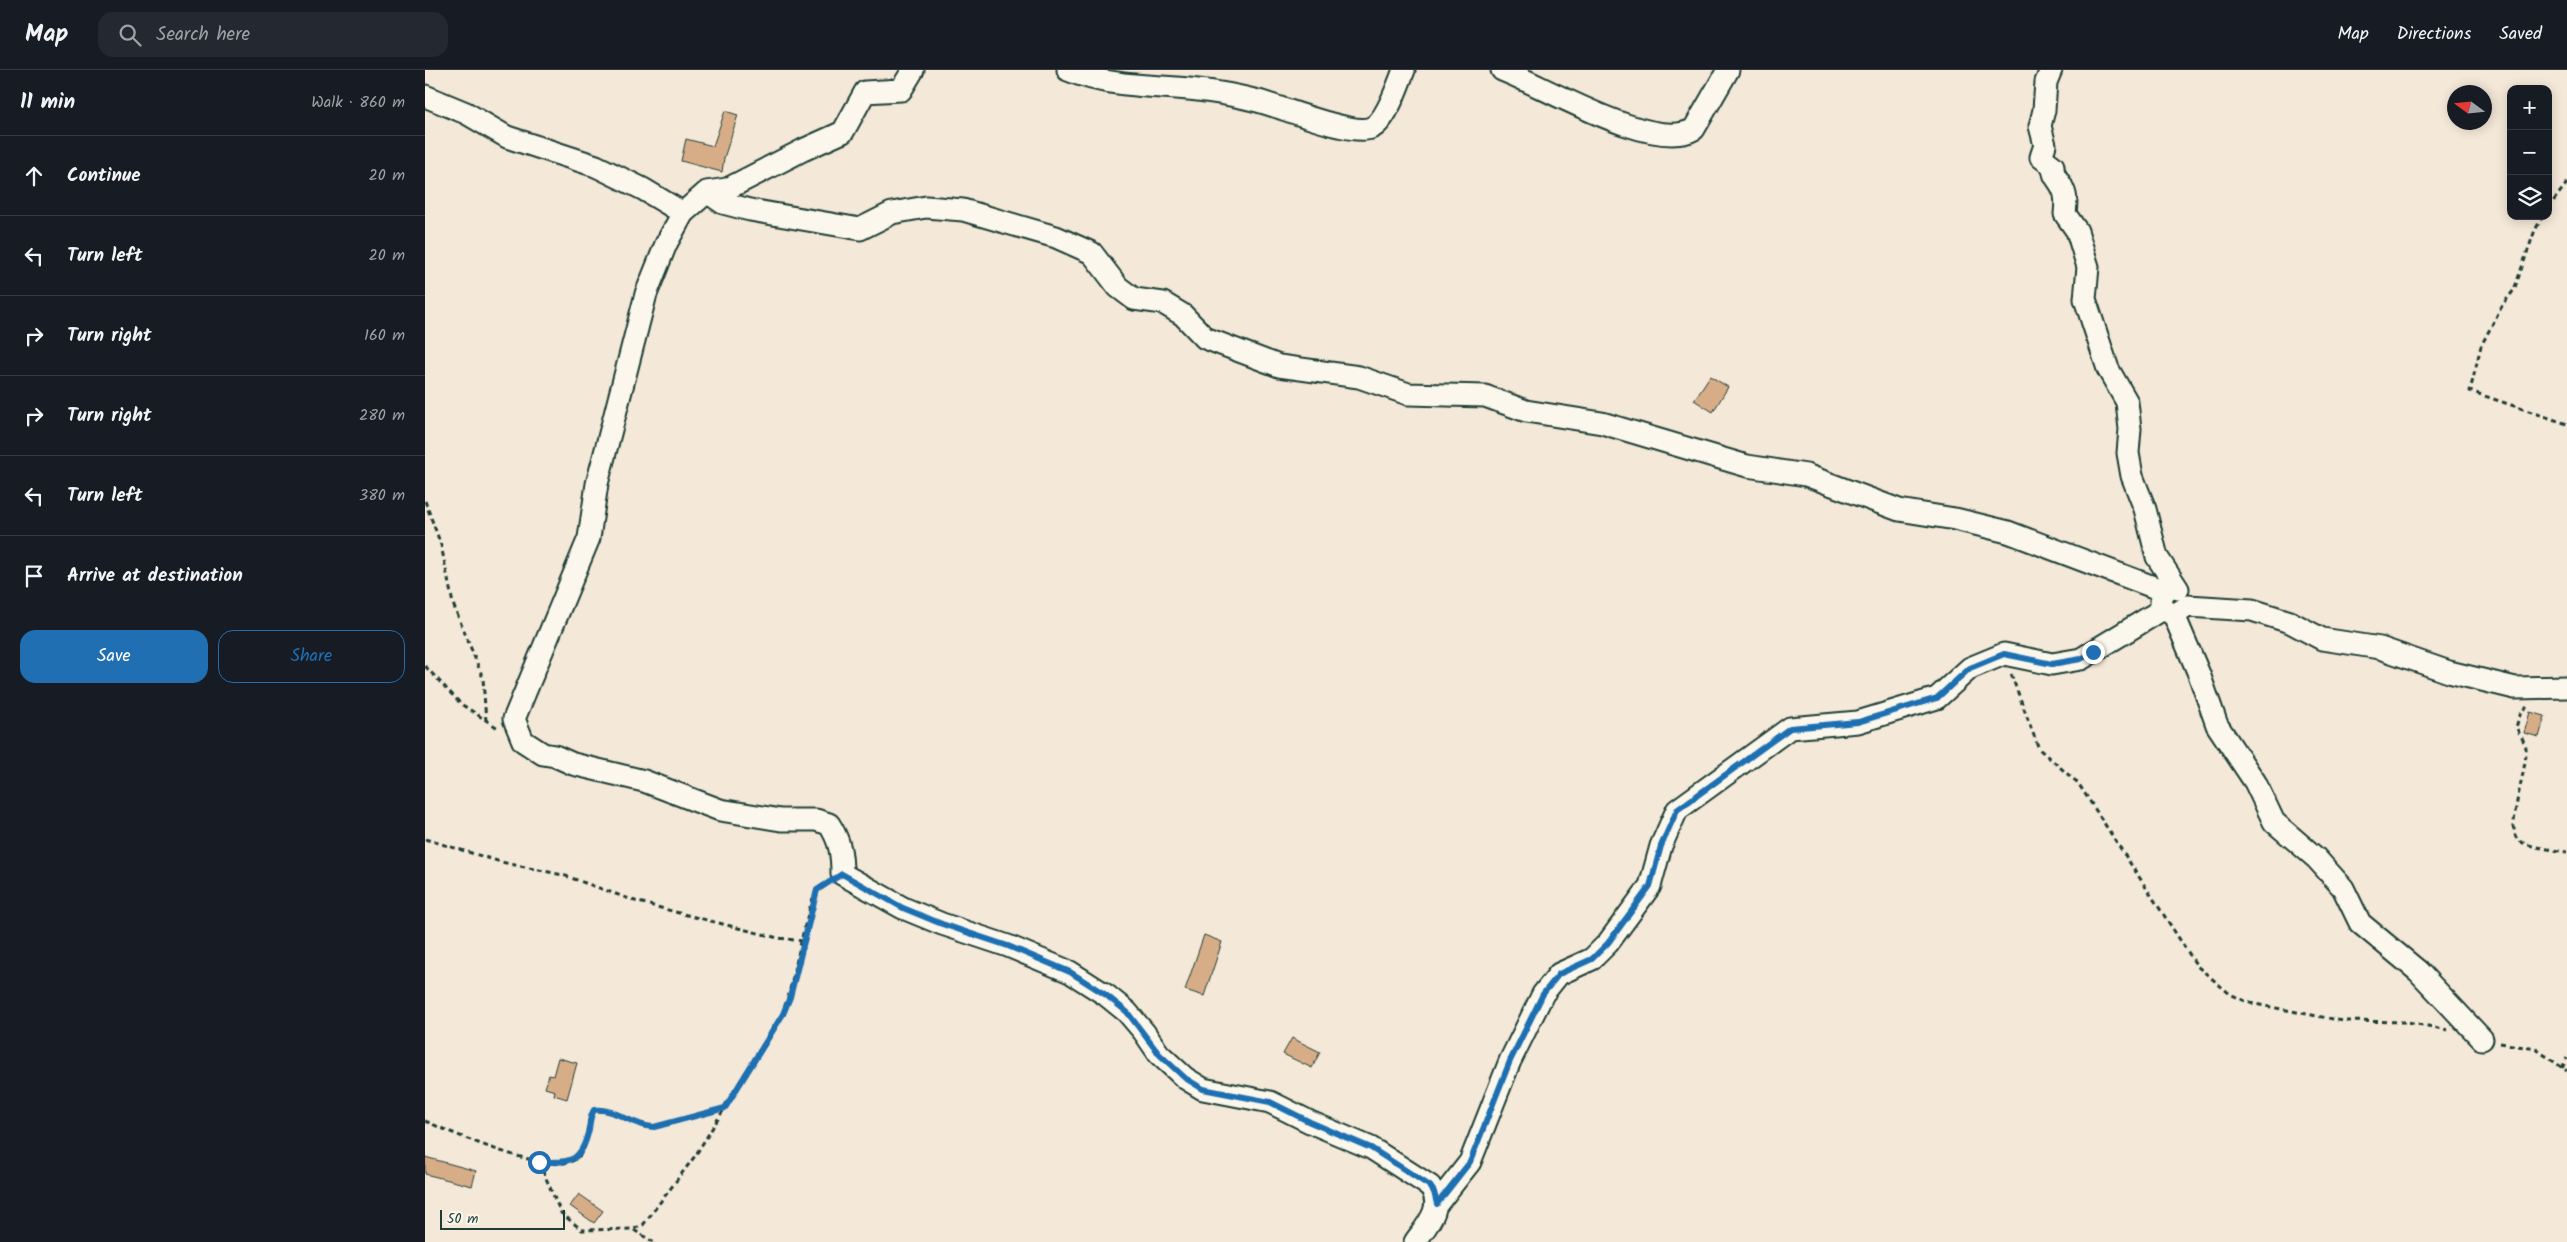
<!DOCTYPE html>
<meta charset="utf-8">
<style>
body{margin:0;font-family:Kalam,sans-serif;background:#242831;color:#f1f3f6}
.controls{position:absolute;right:15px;top:15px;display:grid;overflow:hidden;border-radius:10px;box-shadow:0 2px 12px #0003}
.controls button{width:45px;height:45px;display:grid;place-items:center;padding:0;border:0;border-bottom:1px solid #363941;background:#171b24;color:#f1f3f6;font:25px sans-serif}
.compass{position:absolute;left:2022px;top:15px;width:45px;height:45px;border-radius:50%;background:#171b24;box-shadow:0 2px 12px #0003;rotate:285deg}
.scale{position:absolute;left:15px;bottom:12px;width:125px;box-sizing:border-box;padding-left:5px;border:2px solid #1f3d34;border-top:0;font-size:14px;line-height:18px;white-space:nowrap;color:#1f3d34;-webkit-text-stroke:4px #fbf7ec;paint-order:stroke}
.stop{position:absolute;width:15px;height:15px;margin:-11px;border:4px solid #1f6fb2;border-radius:50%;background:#fff}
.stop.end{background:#1f6fb2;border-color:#fff;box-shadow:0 1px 5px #0008}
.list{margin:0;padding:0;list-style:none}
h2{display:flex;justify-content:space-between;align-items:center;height:65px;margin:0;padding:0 20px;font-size:21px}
h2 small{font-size:16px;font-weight:400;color:#9ea1a6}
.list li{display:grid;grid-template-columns:32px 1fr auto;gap:15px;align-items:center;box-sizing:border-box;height:80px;padding:0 20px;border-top:1px solid #363941}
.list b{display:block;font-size:19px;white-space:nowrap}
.list em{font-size:16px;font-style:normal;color:#9ea1a6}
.actions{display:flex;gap:10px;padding:15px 20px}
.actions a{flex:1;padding:11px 0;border:1px solid #1f6fb2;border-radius:15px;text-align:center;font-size:18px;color:#1f6fb2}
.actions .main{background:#1f6fb2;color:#fff}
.icon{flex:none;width:28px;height:28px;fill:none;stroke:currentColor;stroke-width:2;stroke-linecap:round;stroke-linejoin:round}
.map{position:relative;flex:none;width:2142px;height:1172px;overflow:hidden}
header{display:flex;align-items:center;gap:30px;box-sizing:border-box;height:70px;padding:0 25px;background:#171b24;border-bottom:1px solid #363941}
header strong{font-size:24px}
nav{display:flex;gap:28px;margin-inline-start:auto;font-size:18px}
.search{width:350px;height:45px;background:#242831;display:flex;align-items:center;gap:12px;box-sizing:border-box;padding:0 18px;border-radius:15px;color:#9ea1a6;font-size:19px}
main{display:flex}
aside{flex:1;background:#171b24}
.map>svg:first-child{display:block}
</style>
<header>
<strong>Map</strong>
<div class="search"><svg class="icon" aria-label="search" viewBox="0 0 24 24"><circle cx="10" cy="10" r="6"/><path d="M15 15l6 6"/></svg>Search here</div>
<nav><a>Map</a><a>Directions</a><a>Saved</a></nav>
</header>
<main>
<aside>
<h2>11 min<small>Walk · 860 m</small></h2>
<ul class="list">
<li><svg class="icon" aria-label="ahead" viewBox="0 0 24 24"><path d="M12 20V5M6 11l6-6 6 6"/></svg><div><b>Continue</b></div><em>20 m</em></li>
<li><svg class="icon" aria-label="left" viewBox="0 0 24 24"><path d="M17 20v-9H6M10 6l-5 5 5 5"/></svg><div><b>Turn left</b></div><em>20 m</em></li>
<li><svg class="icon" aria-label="right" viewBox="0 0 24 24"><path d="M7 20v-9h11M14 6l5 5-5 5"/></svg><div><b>Turn right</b></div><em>160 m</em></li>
<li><svg class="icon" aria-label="right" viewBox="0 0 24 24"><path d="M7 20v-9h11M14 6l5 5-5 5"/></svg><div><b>Turn right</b></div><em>280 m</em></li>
<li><svg class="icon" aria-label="left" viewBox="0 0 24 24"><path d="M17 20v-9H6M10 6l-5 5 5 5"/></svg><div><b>Turn left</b></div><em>380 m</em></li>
<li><svg class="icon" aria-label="arrive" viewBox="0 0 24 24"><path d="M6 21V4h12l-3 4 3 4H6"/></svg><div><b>Arrive at destination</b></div></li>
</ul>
<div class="actions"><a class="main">Save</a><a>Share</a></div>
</aside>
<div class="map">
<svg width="2142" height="1172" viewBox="0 0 2142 1172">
<rect width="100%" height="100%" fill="#f4e8d8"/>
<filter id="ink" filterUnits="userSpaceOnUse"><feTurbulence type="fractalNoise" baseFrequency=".02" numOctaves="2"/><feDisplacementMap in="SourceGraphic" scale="10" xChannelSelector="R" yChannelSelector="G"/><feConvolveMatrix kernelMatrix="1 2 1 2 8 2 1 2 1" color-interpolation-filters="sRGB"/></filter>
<g filter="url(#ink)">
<g fill="#d7ad88" stroke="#1f3d34">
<path d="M300 41 313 45 299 88 297 102 256 91 261 69 288 76Z"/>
<path d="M1285 306 1303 317 1288 342 1269 330Z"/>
<path d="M2105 642 2120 646 2114 667 2099 663Z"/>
<path d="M779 865 797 872 779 926 760 920Z"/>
<path d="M867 968 895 982 887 998 858 984Z"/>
<path d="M133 988 152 993 142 1029 129 1025 130 1021 120 1018 124 1005 128 1006Z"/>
<path d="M0 1087 51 1101 47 1116 0 1104Z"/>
<path d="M154 1124 178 1141 169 1153 145 1136Z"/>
</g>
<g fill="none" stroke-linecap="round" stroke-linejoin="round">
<defs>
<g id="minor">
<path d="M488 0 476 20 440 22 418 62 378 80 302 119 282 122 258 143 241 174 221 224 172 414 164 468 89 649 98 671 118 684 130 686 148 694 219 711 295 740 356 750H391L404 754C415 771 417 784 417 804L478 838 517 854 583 876 645 902 681 925 702 942 719 962 734 984 760 1008 778 1019 845 1032 885 1052 946 1078 1005 1116C1020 1137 1002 1155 990 1172"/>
<path d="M643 0C685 18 729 15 773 20 793 22 813 26 833 31 857 37 926 66 946 58 961 52 973 15 979 0"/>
<path d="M1077 0C1119 16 1229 83 1269 59L1303 0"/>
<path d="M1626 0 1621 12 1619 40 1615 56 1620 75 1616 87 1628 96C1628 108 1634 109 1638 119 1642 127 1641 135 1640 144L1652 161 1663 197 1660 229 1683 299 1702 332 1705 359 1703 383 1707 406 1720 439 1732 487 1753 519"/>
<path d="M0 26 41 43 82 67 171 96 218 119 258 143"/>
<path d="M282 122 298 133 325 140 435 159 467 143 501 137 538 140 631 167 667 183 693 217 709 229 738 233 758 245 780 268 854 296 934 307 983 324 1060 326 1101 341 1177 353 1322 396 1381 405 1474 440 1530 449 1583 462 1739 521 1736 532 1738 539"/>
<path d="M1749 545 1774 604 1792 655 1830 712 1849 752 1891 788 1918 818 1935 853 1993 901 2057 969"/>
<path d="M1012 1134 1045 1092 1085 991 1118 924 1134 904 1167 889 1183 873 1225 816 1236 776 1252 740 1365 658 1433 652 1512 628 1545 598 1579 584 1627 594 1656 589 1738 539 1749 545 1763 536 1827 540 1865 552 1897 569 1955 578 2024 602 2090 618 2142 617"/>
</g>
</defs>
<use href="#minor" stroke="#1f3d34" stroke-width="25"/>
<g stroke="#1f3d34" stroke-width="3" stroke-dasharray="5 4" stroke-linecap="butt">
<path d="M2123 138 2142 113"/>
<path d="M2118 146 2110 160 2089 220 2078 234 2056 276 2045 321 2142 354"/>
<path d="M0 431 16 475 28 534 58 608 61 652"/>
<path d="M0 596 36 634 73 658"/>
<path d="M1586 604 1614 679 1653 713 1772 896 1805 924 1825 933 1918 951 1983 952 2023 960"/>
<path d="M2102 636 2096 642 2091 657C2094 663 2100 672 2101 678 2103 697 2080 759 2093 770 2102 777 2130 780 2142 782"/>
<path d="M0 769 76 792 138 805 210 831 254 843 353 868 378 871"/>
<path d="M2075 973 2111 979 2142 1001"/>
<path d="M2137 998 2142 988"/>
<path d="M0 1051C26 1062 131 1110 153 1087 165 1074 160 1054 169 1040 189 1037 209 1057 229 1057L300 1038"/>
<path d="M114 1092 136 1143 157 1160 208 1159 218 1155 270 1086 358 944C368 920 381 832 393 820 395 817 400 815 403 813"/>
<path d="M209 1160 228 1172"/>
</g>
<use href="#minor" stroke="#fbf7ec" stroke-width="21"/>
</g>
</g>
<g fill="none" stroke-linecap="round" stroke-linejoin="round" filter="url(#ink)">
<path stroke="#1f6fb2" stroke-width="6" d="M114 1092C145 1092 156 1094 164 1059 165 1052 165 1046 169 1040 189 1037 209 1057 229 1057L300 1038 358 944 365 927 392 820 417 804 478 838 517 854 583 876 645 902 681 925 702 942 734 984 760 1008 778 1019 845 1032 885 1052 946 1078 1005 1116 1009 1122 1012 1134 1045 1092 1085 991 1118 924 1134 904 1167 889 1183 873 1225 816 1236 776 1252 740 1365 658 1433 652 1512 628 1545 598 1579 584 1627 594 1656 589 1668 582"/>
</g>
</svg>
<div class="controls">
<button>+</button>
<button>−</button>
<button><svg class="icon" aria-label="layers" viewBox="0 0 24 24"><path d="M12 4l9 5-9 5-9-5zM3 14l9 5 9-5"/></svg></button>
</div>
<svg class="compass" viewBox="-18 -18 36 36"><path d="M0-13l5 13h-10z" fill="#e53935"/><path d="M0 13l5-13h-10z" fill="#9ea1a6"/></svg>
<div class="scale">50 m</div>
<div class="stop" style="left:114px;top:1092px"></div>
<div class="stop end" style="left:1668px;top:582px"></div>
</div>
</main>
